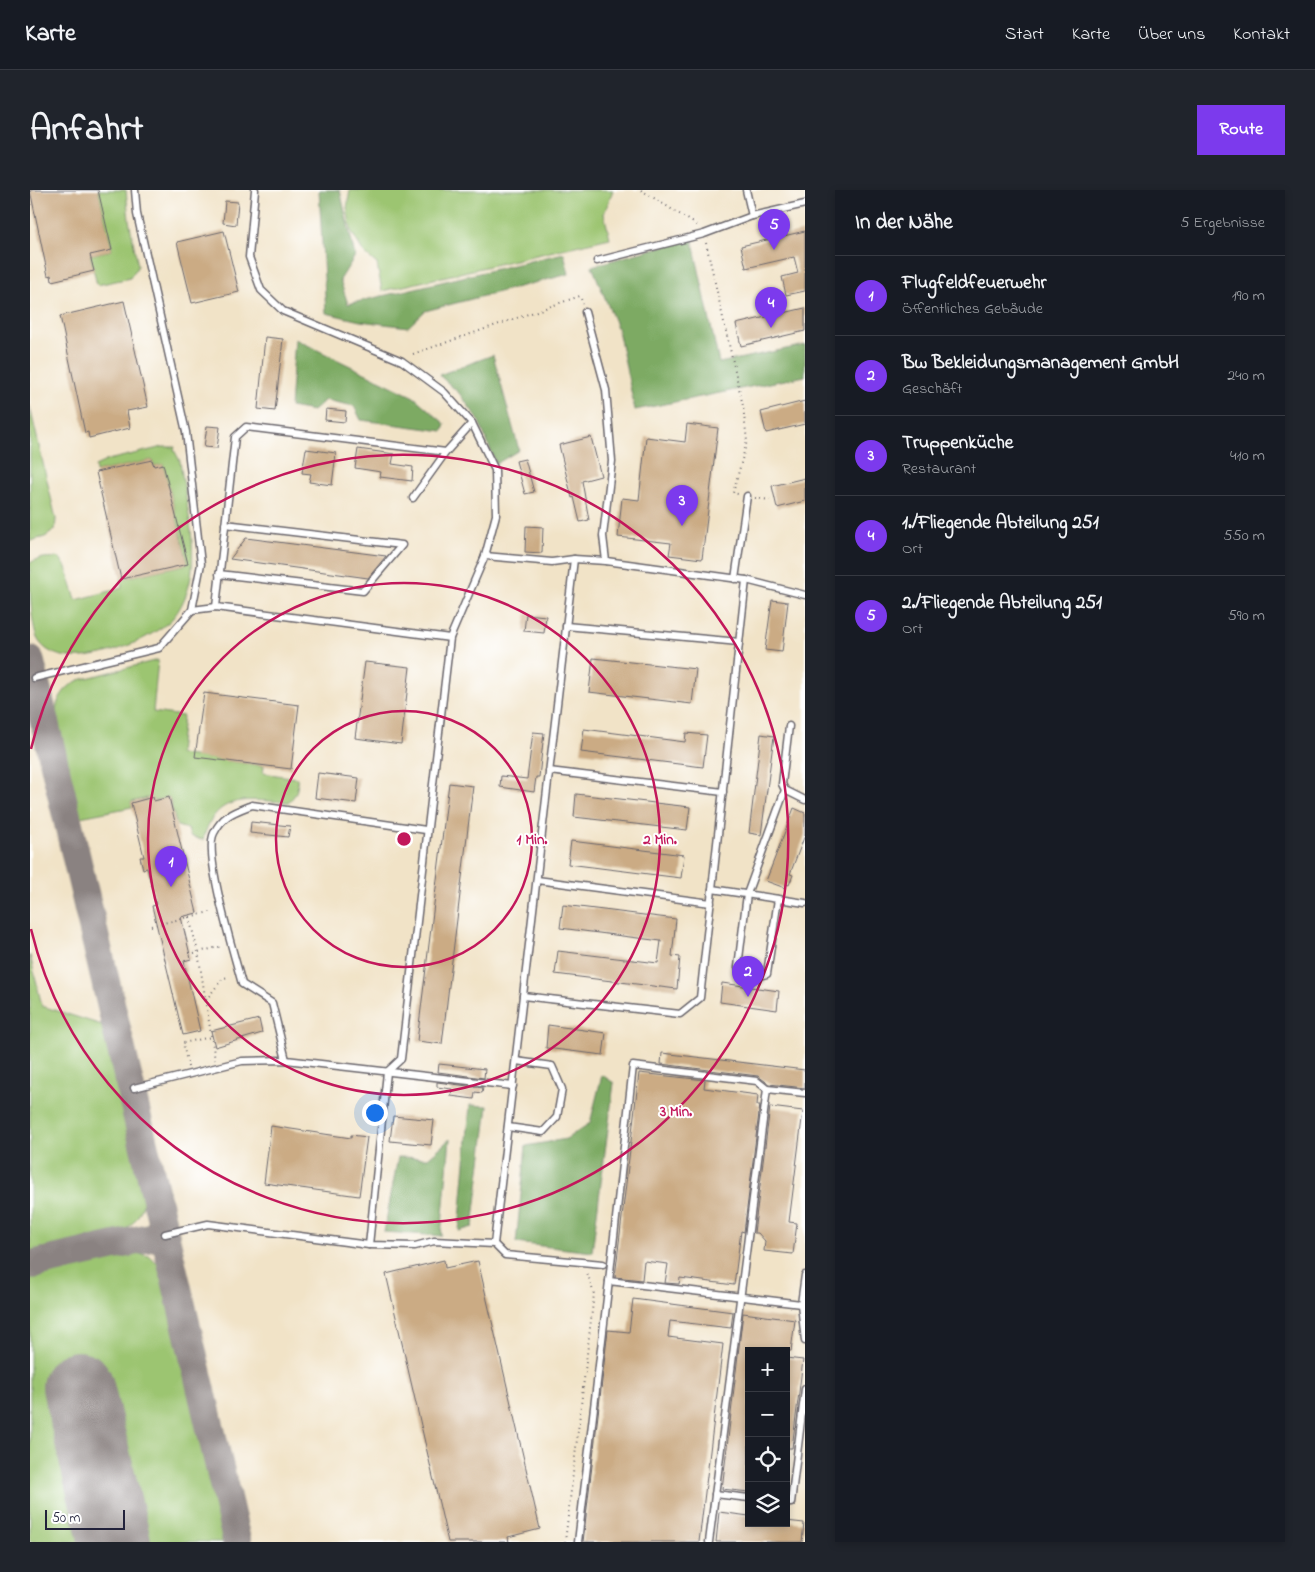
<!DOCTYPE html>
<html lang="de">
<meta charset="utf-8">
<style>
body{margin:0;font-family:"Indie Flower",sans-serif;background:#20242c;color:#f1f3f6}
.controls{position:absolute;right:15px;bottom:15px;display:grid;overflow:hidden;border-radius:0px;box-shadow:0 2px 8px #0003}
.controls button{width:45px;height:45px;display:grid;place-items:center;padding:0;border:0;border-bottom:1px solid #363941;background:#171b24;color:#f1f3f6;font:25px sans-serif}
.scale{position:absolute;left:15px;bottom:12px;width:80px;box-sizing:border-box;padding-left:5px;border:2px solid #22223b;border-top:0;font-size:14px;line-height:18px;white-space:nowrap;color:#22223b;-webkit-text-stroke:4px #fff;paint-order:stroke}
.you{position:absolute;left:344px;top:922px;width:18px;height:18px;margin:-12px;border:4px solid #fff;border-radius:50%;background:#1a73e8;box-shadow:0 0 0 8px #1a73e833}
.badge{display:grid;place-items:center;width:32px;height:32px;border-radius:50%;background:#7c3aed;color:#fff;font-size:16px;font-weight:700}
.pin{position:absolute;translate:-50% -41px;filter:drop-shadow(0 1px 2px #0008)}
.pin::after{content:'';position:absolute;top:26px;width:18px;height:15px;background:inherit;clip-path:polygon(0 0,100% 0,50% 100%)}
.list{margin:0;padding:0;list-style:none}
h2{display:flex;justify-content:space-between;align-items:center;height:65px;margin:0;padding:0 20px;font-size:21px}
h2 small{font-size:16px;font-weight:400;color:#9ea1a6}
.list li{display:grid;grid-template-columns:32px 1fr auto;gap:15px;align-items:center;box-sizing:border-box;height:80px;padding:0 20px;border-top:1px solid #363941}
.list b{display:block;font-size:19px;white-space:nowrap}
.list p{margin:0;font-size:16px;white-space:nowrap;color:#9ea1a6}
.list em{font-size:16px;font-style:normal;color:#9ea1a6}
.icon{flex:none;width:28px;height:28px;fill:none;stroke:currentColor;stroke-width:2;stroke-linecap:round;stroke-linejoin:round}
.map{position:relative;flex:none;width:775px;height:1352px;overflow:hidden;border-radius:0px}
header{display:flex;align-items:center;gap:30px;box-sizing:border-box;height:70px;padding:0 25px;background:#171b24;border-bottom:1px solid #363941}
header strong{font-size:24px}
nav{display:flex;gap:28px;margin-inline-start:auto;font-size:18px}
.intro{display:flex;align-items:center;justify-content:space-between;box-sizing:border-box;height:120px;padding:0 30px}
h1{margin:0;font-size:35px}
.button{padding:12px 22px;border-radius:0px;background:#7c3aed;color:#fff;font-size:18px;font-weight:700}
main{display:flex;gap:30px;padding:0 30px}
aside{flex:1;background:#171b24;border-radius:0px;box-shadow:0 2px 8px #0003}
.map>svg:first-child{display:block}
</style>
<header>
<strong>Karte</strong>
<nav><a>Start</a><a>Karte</a><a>Über uns</a><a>Kontakt</a></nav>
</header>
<div class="intro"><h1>Anfahrt</h1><a class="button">Route</a></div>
<main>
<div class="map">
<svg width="775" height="1352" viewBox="0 0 775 1352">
<rect width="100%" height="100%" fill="#fff"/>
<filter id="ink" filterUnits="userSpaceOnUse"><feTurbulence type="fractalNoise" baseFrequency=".02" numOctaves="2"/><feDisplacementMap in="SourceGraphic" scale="10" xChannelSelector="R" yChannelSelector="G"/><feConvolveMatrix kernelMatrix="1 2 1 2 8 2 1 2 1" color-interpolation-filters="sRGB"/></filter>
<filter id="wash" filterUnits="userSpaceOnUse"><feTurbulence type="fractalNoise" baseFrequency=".0096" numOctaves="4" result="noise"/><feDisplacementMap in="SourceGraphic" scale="20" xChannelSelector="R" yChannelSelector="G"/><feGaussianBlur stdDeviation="1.12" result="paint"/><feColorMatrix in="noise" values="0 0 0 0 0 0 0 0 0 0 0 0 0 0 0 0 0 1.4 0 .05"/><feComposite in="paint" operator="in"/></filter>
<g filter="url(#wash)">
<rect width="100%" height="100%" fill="#f1e3c7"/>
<g fill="#9cc571" stroke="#5f7456">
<path d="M68 0H96L99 30 108 76 100 88 67 95 60 65 82 60Z"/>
<path d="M320 0H583L574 24 580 48 352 101 347 74 334 63 321 41 317 18Z"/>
<path d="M0 217 26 329 25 340 15 347 0 351Z"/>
<path d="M133 257H145L144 260 150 271C155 309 170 362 158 399 155 409 149 421 142 429 117 454 29 490 7 448 0 427 0 397 0 373 9 367 20 367 30 368L36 377 46 410 92 398 91 389 158 374 133 274 124 276 122 270 66 282 65 276 78 270Z"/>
<path d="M128 470 123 522 153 526 149 564 234 576 233 583 267 588C269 598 266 606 258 612 220 611 186 600 173 650L160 646 158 639 147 636 139 607 124 611 122 607 101 612 102 617 50 627 47 626 25 529C25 511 33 498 49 490Z"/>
<path d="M0 765 12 816 75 836 114 1004C113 1023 105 1034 89 1044L0 1065Z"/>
<path d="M102 1062 119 1066 131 1076 195 1352H0V1085Z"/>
</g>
<g fill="#7daa63" stroke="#50664f">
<path d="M289 0H310L325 66 310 90 318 114 534 63 539 84 395 121 378 137 330 131 296 123Z"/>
<path d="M662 48 689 173 775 155V186L605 220 588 140 562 76Z"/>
<path d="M265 149 384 207 415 234 413 241 331 230 324 216 295 210 283 221 260 217Z"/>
<path d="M463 165 489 260 466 274 448 229 429 203 409 185Z"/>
<path d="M572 885 584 893 562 1062 486 1053 496 956 536 949 560 933Z"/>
<path d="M440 915 458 916 443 1037 429 1041Z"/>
<path d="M420 949 411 1046 354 1042 368 967 398 968Z"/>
</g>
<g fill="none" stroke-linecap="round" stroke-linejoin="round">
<g stroke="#8a8281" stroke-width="29">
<path d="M0 470 207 1352"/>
<path d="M0 1075 135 1044"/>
</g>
<path stroke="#8a8281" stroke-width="72" d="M48 1197 85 1352"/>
</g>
<g id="blocks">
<g fill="#cbab84">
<path d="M0 0H68L82 60 60 65 64 81 22 91 21 85 18 86Z"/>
<path d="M195 11 208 12 206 35 193 33Z"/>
<path d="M194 41 209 102 162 113 147 52Z"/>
<path d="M775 41V101L756 105 752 87 768 83 764 67 716 78 711 56Z"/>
<path d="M94 111 118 217 97 221 100 238 59 248 58 242 55 243 30 126Z"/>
<path d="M775 118V141L711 156 706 134Z"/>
<path d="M235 147 253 149 245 221 228 219Z"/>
<path d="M775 211V234L736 243 731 222Z"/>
<path d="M296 219 316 221 315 232 295 230Z"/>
<path d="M657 234 688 238 672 369 639 365 641 353 588 347 592 308 609 310 616 247 655 252Z"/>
<path d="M177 236 190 237 187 258 174 257Z"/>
<path d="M561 247 571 286 552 291 559 330 550 332 544 307 542 308 529 255Z"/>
<path d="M276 259 306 263 302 295 279 292 281 284 272 283Z"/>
<path d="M328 259 364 264 362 274 383 277 382 291 350 287 351 282 325 278Z"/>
<path d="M495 269 504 302 495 304 486 271Z"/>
<path d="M122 270 124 276 133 274 158 374 91 389 66 282Z"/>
<path d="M775 288V311L747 318 742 296Z"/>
<path d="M496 336 513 337 512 363 495 362Z"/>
<path d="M216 348 356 366 338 388 200 369Z"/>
<path d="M742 410 758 412 752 462 735 460Z"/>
<path d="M496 424 516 426 514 443 494 441Z"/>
<path d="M563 468 666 479 662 514 559 502Z"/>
<path d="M335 472 380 477 371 554 325 548Z"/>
<path d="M174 503 269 515 261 579 165 567Z"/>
<path d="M554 539 655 552 656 543 677 545 673 577 551 562Z"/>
<path d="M503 542 514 543 509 587H506L504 602 470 597 471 586 497 589Z"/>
<path d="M731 544 744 546 731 645 719 643Z"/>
<path d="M288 583 329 588 326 613 285 608Z"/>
<path d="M419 593 443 596 412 854 387 851Z"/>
<path d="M546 604 660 617 657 640 544 627Z"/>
<path d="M123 607 124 611 139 607 167 723 151 727 161 769 154 771 170 841 153 845 122 716 126 715 117 678 113 679 110 667H114L101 613Z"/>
<path d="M764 618 775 623V645L760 684 763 685 759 695 756 694 755 698 736 691Z"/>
<path d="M221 632 260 636 258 647 220 643Z"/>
<path d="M541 651 654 665 651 688 538 674Z"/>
<path d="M533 715 646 729 642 766 650 767 647 799 525 784 528 761 628 773 631 751 530 738Z"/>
<path d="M692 793 749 801 747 820 690 812Z"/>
<path d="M229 829 232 843 185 857 181 841Z"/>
<path d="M518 835 576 843 573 865 516 858Z"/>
<path d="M632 863 775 880V898L739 894 728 886 631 874Z"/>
<path d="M409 874 455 879 454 888 408 882Z"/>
<path d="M609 883 675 890 674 898 728 905 727 915H730L714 1042 711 1041 704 1095 650 1088 649 1094 635 1093 638 1074 614 1071 612 1090 585 1087Z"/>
<path d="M407 892 453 898 452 903 445 902 444 909 421 906 422 899 407 897Z"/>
<path d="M740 917 773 921 759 1032 767 1033 763 1064 734 1061 735 1051 728 1043H724Z"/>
<path d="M363 926 404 930 401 955 360 951Z"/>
<path d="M241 936 321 948V945L337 947 329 1006 234 993Z"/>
<path d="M414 1070 415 1078 448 1071 510 1339 478 1347 479 1352H418L356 1084Z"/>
<path d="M603 1109 703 1122 701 1138 640 1131 638 1147 693 1154 669 1352H553L578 1140 599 1142Z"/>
<path d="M713 1123 765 1130 761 1161H719V1302L692 1299Z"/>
<path d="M756 1168 773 1170 762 1258H756Z"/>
<path d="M689 1322 719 1326V1333H756V1331L774 1333 772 1352H686Z"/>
</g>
</g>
</g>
<g filter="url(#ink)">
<use href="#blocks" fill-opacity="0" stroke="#6a666c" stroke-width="1"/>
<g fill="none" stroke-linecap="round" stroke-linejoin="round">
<defs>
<g id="service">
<path d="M225 0 219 67 231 100 253 121 372 171 414 202 442 233 465 280 466 325 455 366 420 448 371 869 357 882 339 1055"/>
<path d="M716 0 722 26"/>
<path d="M567 71 674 44 722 26 775 14"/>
<path d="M555 122 576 200 582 271 573 346 576 371"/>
<path d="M383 308 416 262 442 233"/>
<path d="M455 366 522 372 544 369 576 371 716 390 775 405"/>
<path d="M189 384 333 401 372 355 195 334"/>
<path d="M705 389 717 306"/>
<path d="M186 417 205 247 216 237 416 262"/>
<path d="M162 420 186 417 420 448"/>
<path d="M536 436 709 452"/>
<path d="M4 488 129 458 162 420 171 374 156 242 107 24 105 0"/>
<path d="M519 581 693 602"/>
<path d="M755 600 752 594 759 536"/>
<path d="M507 690 681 713"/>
<path d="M682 699 775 713"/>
<path d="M748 709 737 784 729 786 712 784 708 777 717 704 755 600 775 610"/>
<path d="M493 806 650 824 670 808 716 390"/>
<path d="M256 870 242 813 212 794C205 767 173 664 184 643 193 625 204 622 222 615L396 640"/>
<path d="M104 898 212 871 256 870 483 896"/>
<path d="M478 937 513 942 527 927 532 899 522 876 486 871"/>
<path d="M135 1044 178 1034 339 1055 385 1056 404 1051 464 1054 544 369"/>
<path d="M464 1054 475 1065 573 1074"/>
<path d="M579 1091 603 876 727 891 737 899"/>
<path d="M771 1114 775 1151"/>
<path d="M685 1304 719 1308"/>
<path d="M756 1313H761L775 1199"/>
<path d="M548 1352 579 1091 771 1114 775 1085"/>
<path d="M679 1352 737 899 775 903"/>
</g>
</defs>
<use href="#service" stroke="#6a666c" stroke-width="9"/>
<g stroke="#6a666c" stroke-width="2" stroke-dasharray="1 4" stroke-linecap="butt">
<path d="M611 0 670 37"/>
<path d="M676 53 713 216 717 251 703 303 708 304"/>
<path d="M383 164 550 106 553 114"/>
<path d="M725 308 740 310"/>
<path d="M159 727 168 762 185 870"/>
<path d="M121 736 184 721"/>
<path d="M164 763 193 756"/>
<path d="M176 810 193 788 200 787"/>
<path d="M158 877 153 853 181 847"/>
<path d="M535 1352 564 1104 557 1082"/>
</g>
<use href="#service" stroke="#fff" stroke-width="6"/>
</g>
</g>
<g fill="none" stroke="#c2185b" stroke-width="2.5">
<circle cx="374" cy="649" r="128"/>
<circle cx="374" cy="649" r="256"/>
<path d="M1 559A384 384 0 1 1 1 739"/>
</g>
<circle cx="374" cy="649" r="8" fill="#c2185b" stroke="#fff" stroke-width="2.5"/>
<g font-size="15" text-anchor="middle" font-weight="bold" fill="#c2185b" stroke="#fff" stroke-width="4" stroke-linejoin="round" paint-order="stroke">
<text x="502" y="654">1 Min.</text>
<text x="630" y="654">2 Min.</text>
<text x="646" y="926">3 Min.</text>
</g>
</svg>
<div class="controls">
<button>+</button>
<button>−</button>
<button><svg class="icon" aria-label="locate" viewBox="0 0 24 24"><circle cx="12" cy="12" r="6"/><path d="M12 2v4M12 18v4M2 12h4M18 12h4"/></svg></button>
<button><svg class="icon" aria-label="layers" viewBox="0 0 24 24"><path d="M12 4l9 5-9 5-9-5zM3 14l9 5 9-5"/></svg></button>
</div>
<div class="scale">50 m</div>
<div class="you"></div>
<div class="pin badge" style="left:141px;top:697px">1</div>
<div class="pin badge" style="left:718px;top:807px">2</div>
<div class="pin badge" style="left:652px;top:336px">3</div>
<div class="pin badge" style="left:741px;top:138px">4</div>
<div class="pin badge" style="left:744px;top:60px">5</div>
</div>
<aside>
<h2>In der Nähe<small>5 Ergebnisse</small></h2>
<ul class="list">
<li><span class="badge">1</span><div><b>Flugfeldfeuerwehr</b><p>Öffentliches Gebäude</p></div><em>190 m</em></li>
<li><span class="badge">2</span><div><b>Bw Bekleidungsmanagement GmbH</b><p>Geschäft</p></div><em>240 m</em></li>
<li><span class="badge">3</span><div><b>Truppenküche</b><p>Restaurant</p></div><em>410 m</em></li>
<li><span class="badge">4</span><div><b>1./Fliegende Abteilung 251</b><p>Ort</p></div><em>550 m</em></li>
<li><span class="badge">5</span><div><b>2./Fliegende Abteilung 251</b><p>Ort</p></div><em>590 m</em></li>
</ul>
</aside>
</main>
